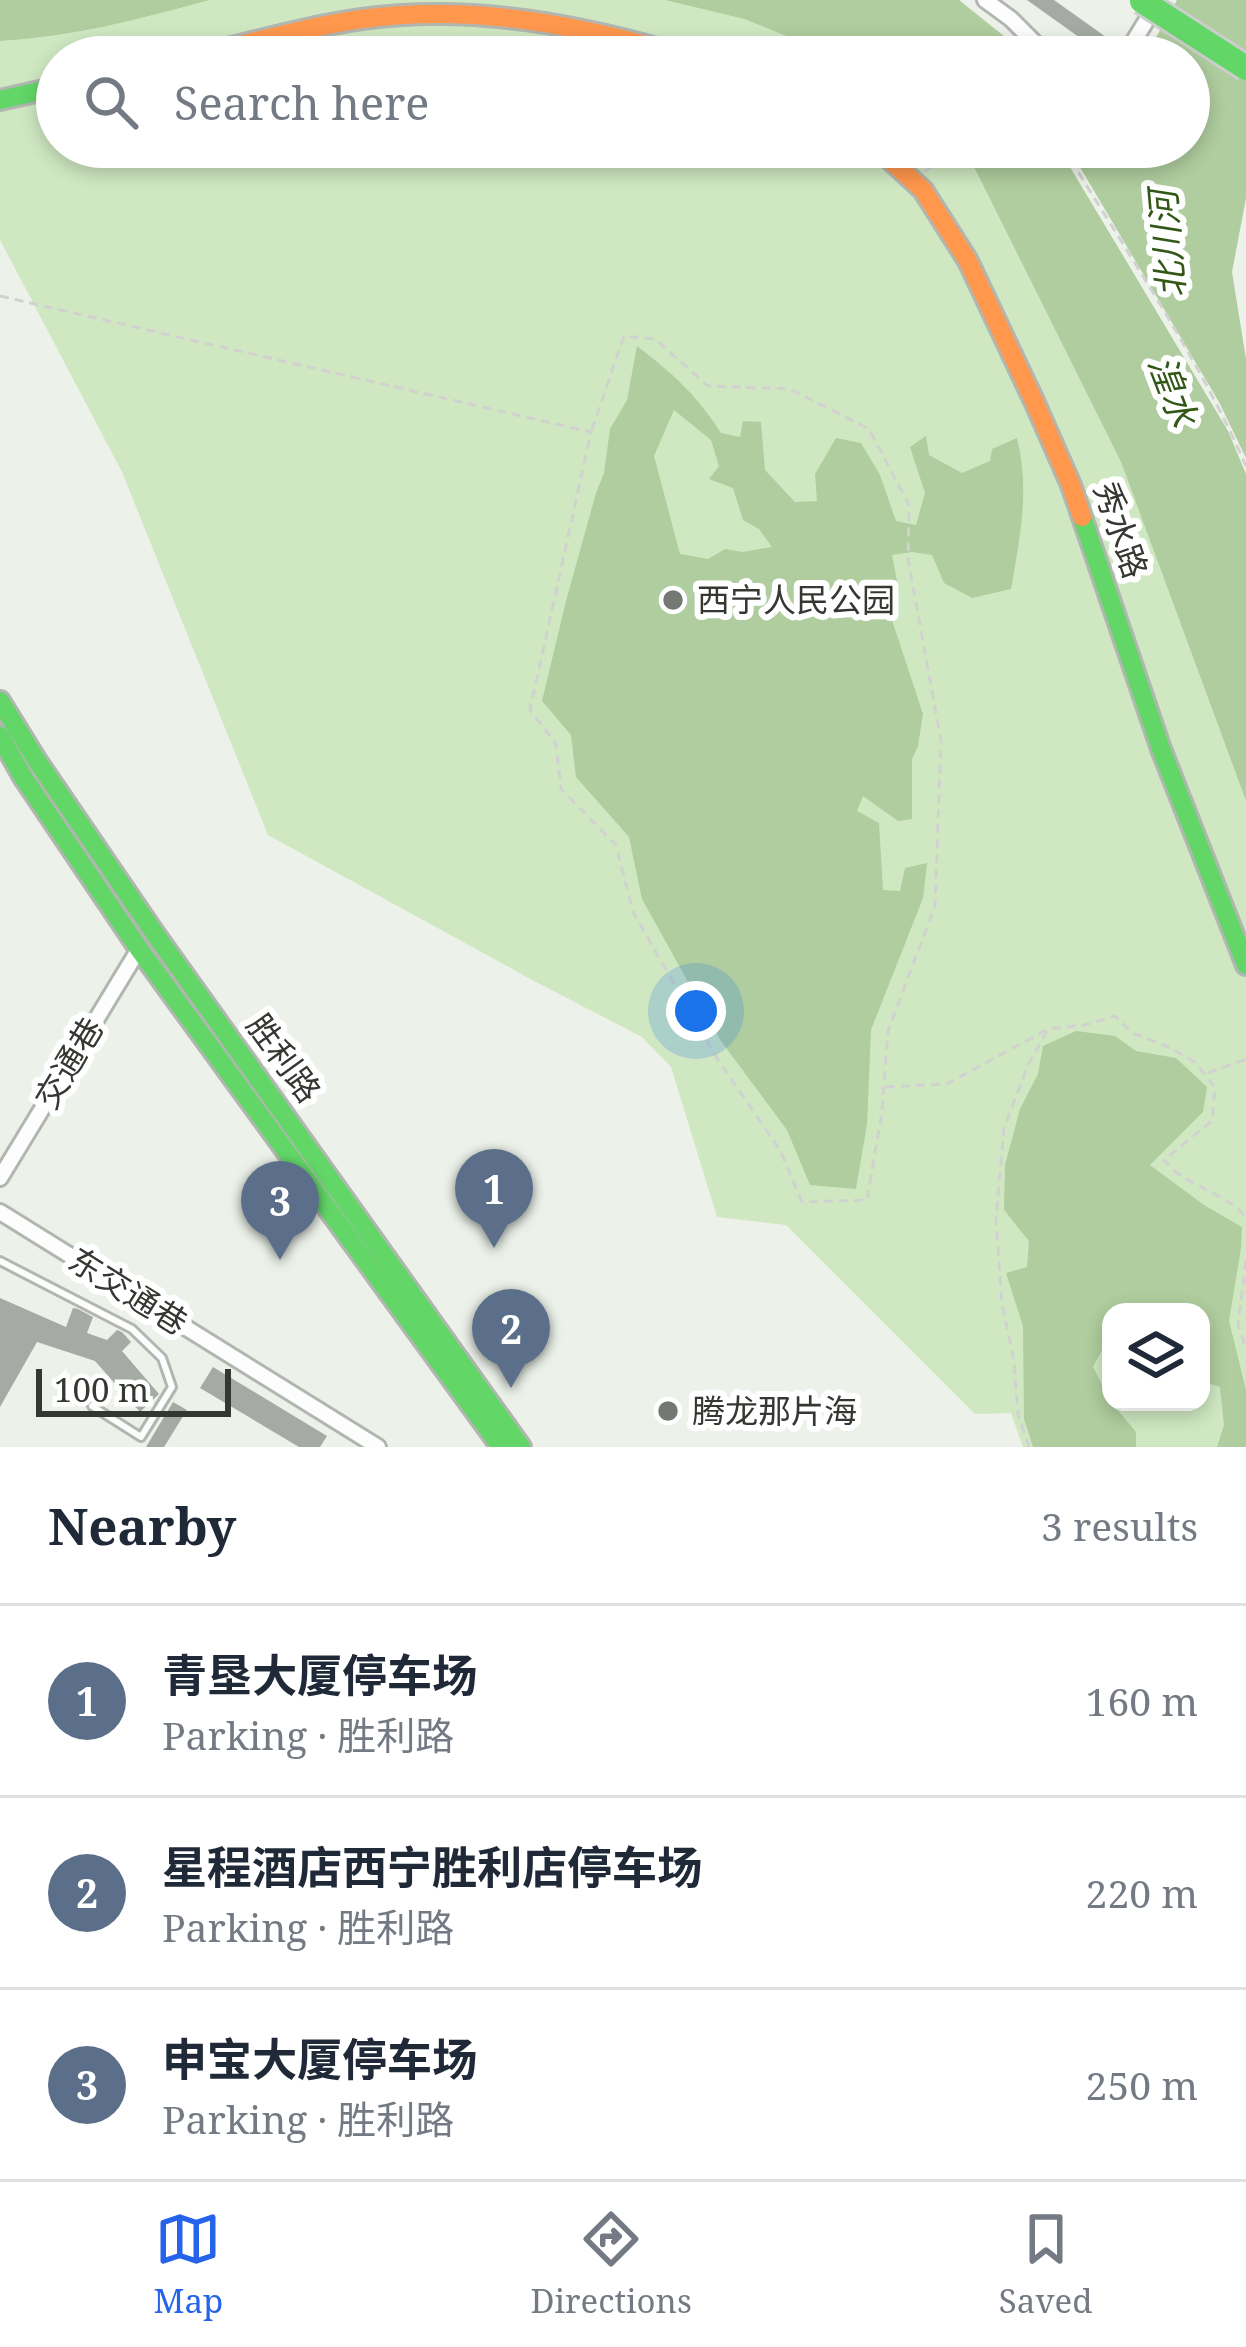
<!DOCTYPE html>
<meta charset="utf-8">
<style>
body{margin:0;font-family:"Noto Serif","Noto Sans SC",serif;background:#f6f6f7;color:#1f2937}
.controls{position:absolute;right:36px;bottom:36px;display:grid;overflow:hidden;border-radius:24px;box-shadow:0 6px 18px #0003}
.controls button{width:108px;height:108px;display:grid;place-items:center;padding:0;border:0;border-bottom:3px solid #e0e1e3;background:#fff;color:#1f2937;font:60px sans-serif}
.scale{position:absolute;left:36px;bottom:30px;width:195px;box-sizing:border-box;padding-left:12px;border:6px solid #343732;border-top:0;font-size:33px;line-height:42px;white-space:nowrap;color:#343732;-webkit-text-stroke:9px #fff;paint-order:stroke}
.you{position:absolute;left:696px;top:1011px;width:42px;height:42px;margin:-30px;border:9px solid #fff;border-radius:50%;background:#1a73e8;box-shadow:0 0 0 18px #1a73e833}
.badge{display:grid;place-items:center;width:78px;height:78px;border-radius:50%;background:#2563eb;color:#fff;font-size:39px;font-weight:700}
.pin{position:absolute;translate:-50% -99px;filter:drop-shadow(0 3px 6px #0008)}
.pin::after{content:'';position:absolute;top:63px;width:42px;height:36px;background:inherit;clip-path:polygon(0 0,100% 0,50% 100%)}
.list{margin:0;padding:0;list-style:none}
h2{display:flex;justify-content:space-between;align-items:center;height:156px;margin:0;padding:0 48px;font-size:51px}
h2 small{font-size:39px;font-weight:400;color:#747a83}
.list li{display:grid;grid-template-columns:78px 1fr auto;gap:36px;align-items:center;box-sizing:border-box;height:192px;padding:0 48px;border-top:3px solid #e0e1e3}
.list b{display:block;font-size:45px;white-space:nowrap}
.list p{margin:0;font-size:39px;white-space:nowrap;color:#747a83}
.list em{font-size:39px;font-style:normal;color:#747a83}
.icon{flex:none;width:66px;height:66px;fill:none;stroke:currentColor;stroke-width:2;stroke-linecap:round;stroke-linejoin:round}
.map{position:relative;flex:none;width:1246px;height:1447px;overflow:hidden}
.search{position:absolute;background:#fff;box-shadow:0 6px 18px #0003;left:36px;right:36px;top:36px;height:132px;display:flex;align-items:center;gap:30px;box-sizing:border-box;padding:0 42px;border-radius:66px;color:#747a83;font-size:45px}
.sheet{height:732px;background:#fff}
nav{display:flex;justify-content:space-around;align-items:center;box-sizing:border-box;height:168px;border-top:3px solid #e0e1e3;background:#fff;font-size:33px;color:#747a83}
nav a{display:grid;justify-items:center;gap:6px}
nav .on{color:#2563eb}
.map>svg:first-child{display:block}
</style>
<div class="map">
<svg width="1246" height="1447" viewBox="0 0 1246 1447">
<rect width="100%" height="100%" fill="#ecf2ea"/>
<path fill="#cfe8c2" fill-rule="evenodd" d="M210 0H665L744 19 838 57H57V147H959L971 161 1121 462 1246 801V1447H1023L1011 1413 975 1414 786 1225 717 1217 671 1067 642 1037 534 981 268 835 122 472 0 240V41C73 37 140 19 210 0ZM1111 1312H1201V1402H1111Z"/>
<g fill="#afcd9e" fill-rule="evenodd">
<path d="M0 0H210C140 19 73 37 0 41Z"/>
<path d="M665 0H959L1030 57H838L744 19Z"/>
<path d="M1177 0H1246V198L1232 272 1246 359V458L1219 402 1068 147H1189V57H1145Z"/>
<path d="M959 147H1058L1228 431 1246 474V801L1121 462 971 161Z"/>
<path d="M637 346C672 373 697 395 721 433L740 437 743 421 761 422 765 470 795 502 817 501 815 474 836 438 861 443 880 475 896 521 916 525 925 493 910 447 926 436 929 455 962 473 990 461 992 449 1017 438C1030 489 1020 538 1011 589L972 598 944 583 932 555 912 552 892 555 897 581 888 608 923 714 918 746 912 759V819L898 821 863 796 857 811 879 823 883 890 900 891 905 868 927 863 923 898 871 1030 867 1124 856 1189 810 1185 787 1130 721 1041 642 899 629 837 576 777 571 735 542 701 566 601 596 493 604 473 610 429 627 400ZM674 410 711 440 719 466 709 479 733 488 743 520 759 529 772 547 742 552 725 549 708 559 680 554 654 456Z"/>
<path d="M1076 1031 1115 1036 1136 1051 1176 1058 1207 1087 1203 1112 1150 1165 1204 1205 1242 1227 1241 1248 1229 1321 1246 1390V1447H1217L1224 1425 1220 1387 1201 1381V1312H1111V1333L1093 1367 1111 1402 1136 1432V1447H1033L1024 1419 1023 1326 1006 1273 1027 1267 1029 1241 1004 1210 1005 1165 1020 1109 1038 1074 1043 1046Z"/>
</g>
<g fill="#a6aaa4">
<path d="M1027 0H1054L1106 37 1097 50Z"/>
<path d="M0 1298 66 1327 73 1308 78 1309 93 1317 87 1333 107 1340 117 1330 122 1332 131 1342 122 1351 159 1394 140 1412 95 1361 37 1342 0 1407Z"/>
<path d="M213 1367 327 1436 320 1447H299L200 1388Z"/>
<path d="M173 1402 187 1410 164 1447H146Z"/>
</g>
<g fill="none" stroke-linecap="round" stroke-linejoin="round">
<defs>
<path id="lane" d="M0 1261 132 1329 162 1358 172 1387 141 1437 92 1406"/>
<g id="street">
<path d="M985 0 1011 19 1049 57"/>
<path d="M1124 57 1156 5"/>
<path d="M0 1178 139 949"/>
<path d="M0 1212 378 1447"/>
</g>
<g id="fast">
<path d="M0 100 57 87"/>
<path d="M1082 517 1161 749 1246 965"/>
<path d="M0 701 37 761 155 934 521 1447"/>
<path d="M0 736 23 777 139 949 501 1447"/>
</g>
<g id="slow">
<path d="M191 57C248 44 304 27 362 19 474 4 581 25 688 57"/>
<path d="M876 147 923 190 968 261 1034 401 1071 485 1082 517"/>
</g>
</defs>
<use href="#lane" stroke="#b2b6b0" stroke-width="12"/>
<use href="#street" stroke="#b2b6b0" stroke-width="20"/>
<use href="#fast" stroke="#b2b6b0" stroke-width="24"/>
<use href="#slow" stroke="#b2b6b0" stroke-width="24"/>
<g stroke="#d1d2cf" stroke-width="3" stroke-dasharray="9 6" stroke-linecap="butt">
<path d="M1063 147C1126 251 1198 356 1246 466"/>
<path d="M924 172 956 147"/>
<path d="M0 296 591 432 530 710 556 744 561 789 616 845 633 912 718 1060 780 1150 802 1202 867 1200 882 1112 888 1031 935 906 941 741 908 559 909 505 869 429 790 389 708 386 655 339 624 336 591 432"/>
<path d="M1208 1073 1246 1059"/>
<path d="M886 1087 947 1084 1048 1029 1085 1025 1115 1016 1132 1033 1171 1048 1196 1063 1215 1088 1212 1121 1164 1160C1184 1186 1222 1190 1246 1217"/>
<path d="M1246 1261 1238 1325 1246 1348"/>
<path d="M1029 1447 1018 1414 1014 1361 1002 1304 996 1219 1004 1128 1028 1065 1047 1031"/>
</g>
<use href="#lane" stroke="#fcfdfc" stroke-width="6"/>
<use href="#street" stroke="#fcfdfc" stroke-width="14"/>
<use href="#fast" stroke="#63d668" stroke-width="18"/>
<use href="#slow" stroke="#ff974d" stroke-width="18"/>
<defs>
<path id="fast-bridge" d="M1142 1 1246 68"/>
</defs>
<use href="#fast-bridge" stroke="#cbcecb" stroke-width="30" stroke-linecap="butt"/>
<use href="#fast-bridge" stroke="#63d668" stroke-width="24"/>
</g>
<g fill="#747872" stroke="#fff" stroke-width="4.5">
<circle cx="673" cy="600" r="12"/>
<circle cx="668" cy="1411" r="12"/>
</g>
<g text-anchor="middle" stroke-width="12" stroke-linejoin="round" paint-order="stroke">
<g font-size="33" fill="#343732" stroke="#fff">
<text transform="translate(1121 530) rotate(71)" y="12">秀水路</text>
<text transform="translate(284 1058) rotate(54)" y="12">胜利路</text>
<text transform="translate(69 1063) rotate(-59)" y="12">交通巷</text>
<text transform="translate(128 1291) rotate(32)" y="12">东交通巷</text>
</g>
<g font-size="33" fill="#343732" stroke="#fff" text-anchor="start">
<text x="697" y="612">西宁人民公园</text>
<text x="692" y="1423">腾龙那片海</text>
</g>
<g font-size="36" font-style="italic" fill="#335717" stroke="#fff">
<text transform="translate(1167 244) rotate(-95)" y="13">北川河</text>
<text transform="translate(1173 391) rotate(69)" y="13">湟水</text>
</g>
</g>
</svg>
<div class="controls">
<button><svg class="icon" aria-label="layers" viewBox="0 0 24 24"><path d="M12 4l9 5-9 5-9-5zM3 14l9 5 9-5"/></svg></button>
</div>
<div class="scale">100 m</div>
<div class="you"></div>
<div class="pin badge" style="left:494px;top:1248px;background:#5c6f8a">1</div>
<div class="pin badge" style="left:511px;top:1388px;background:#5c6f8a">2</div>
<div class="pin badge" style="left:280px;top:1260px;background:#5c6f8a">3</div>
<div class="search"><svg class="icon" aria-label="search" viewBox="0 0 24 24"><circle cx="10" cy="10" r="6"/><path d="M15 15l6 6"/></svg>Search here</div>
</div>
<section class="sheet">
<h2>Nearby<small>3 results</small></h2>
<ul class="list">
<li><span class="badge" style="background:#5c6f8a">1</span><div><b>青垦大厦停车场</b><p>Parking · 胜利路</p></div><em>160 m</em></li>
<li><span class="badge" style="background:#5c6f8a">2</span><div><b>星程酒店西宁胜利店停车场</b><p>Parking · 胜利路</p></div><em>220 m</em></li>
<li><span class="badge" style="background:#5c6f8a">3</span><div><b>申宝大厦停车场</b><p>Parking · 胜利路</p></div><em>250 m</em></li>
</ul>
</section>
<nav>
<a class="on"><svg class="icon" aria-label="map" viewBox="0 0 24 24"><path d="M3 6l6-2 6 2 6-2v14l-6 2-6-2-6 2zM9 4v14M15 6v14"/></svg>Map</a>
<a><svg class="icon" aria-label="directions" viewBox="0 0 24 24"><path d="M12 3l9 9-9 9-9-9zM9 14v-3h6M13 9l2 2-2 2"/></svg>Directions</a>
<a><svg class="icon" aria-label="saved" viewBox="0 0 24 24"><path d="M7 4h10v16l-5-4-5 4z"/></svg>Saved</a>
</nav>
